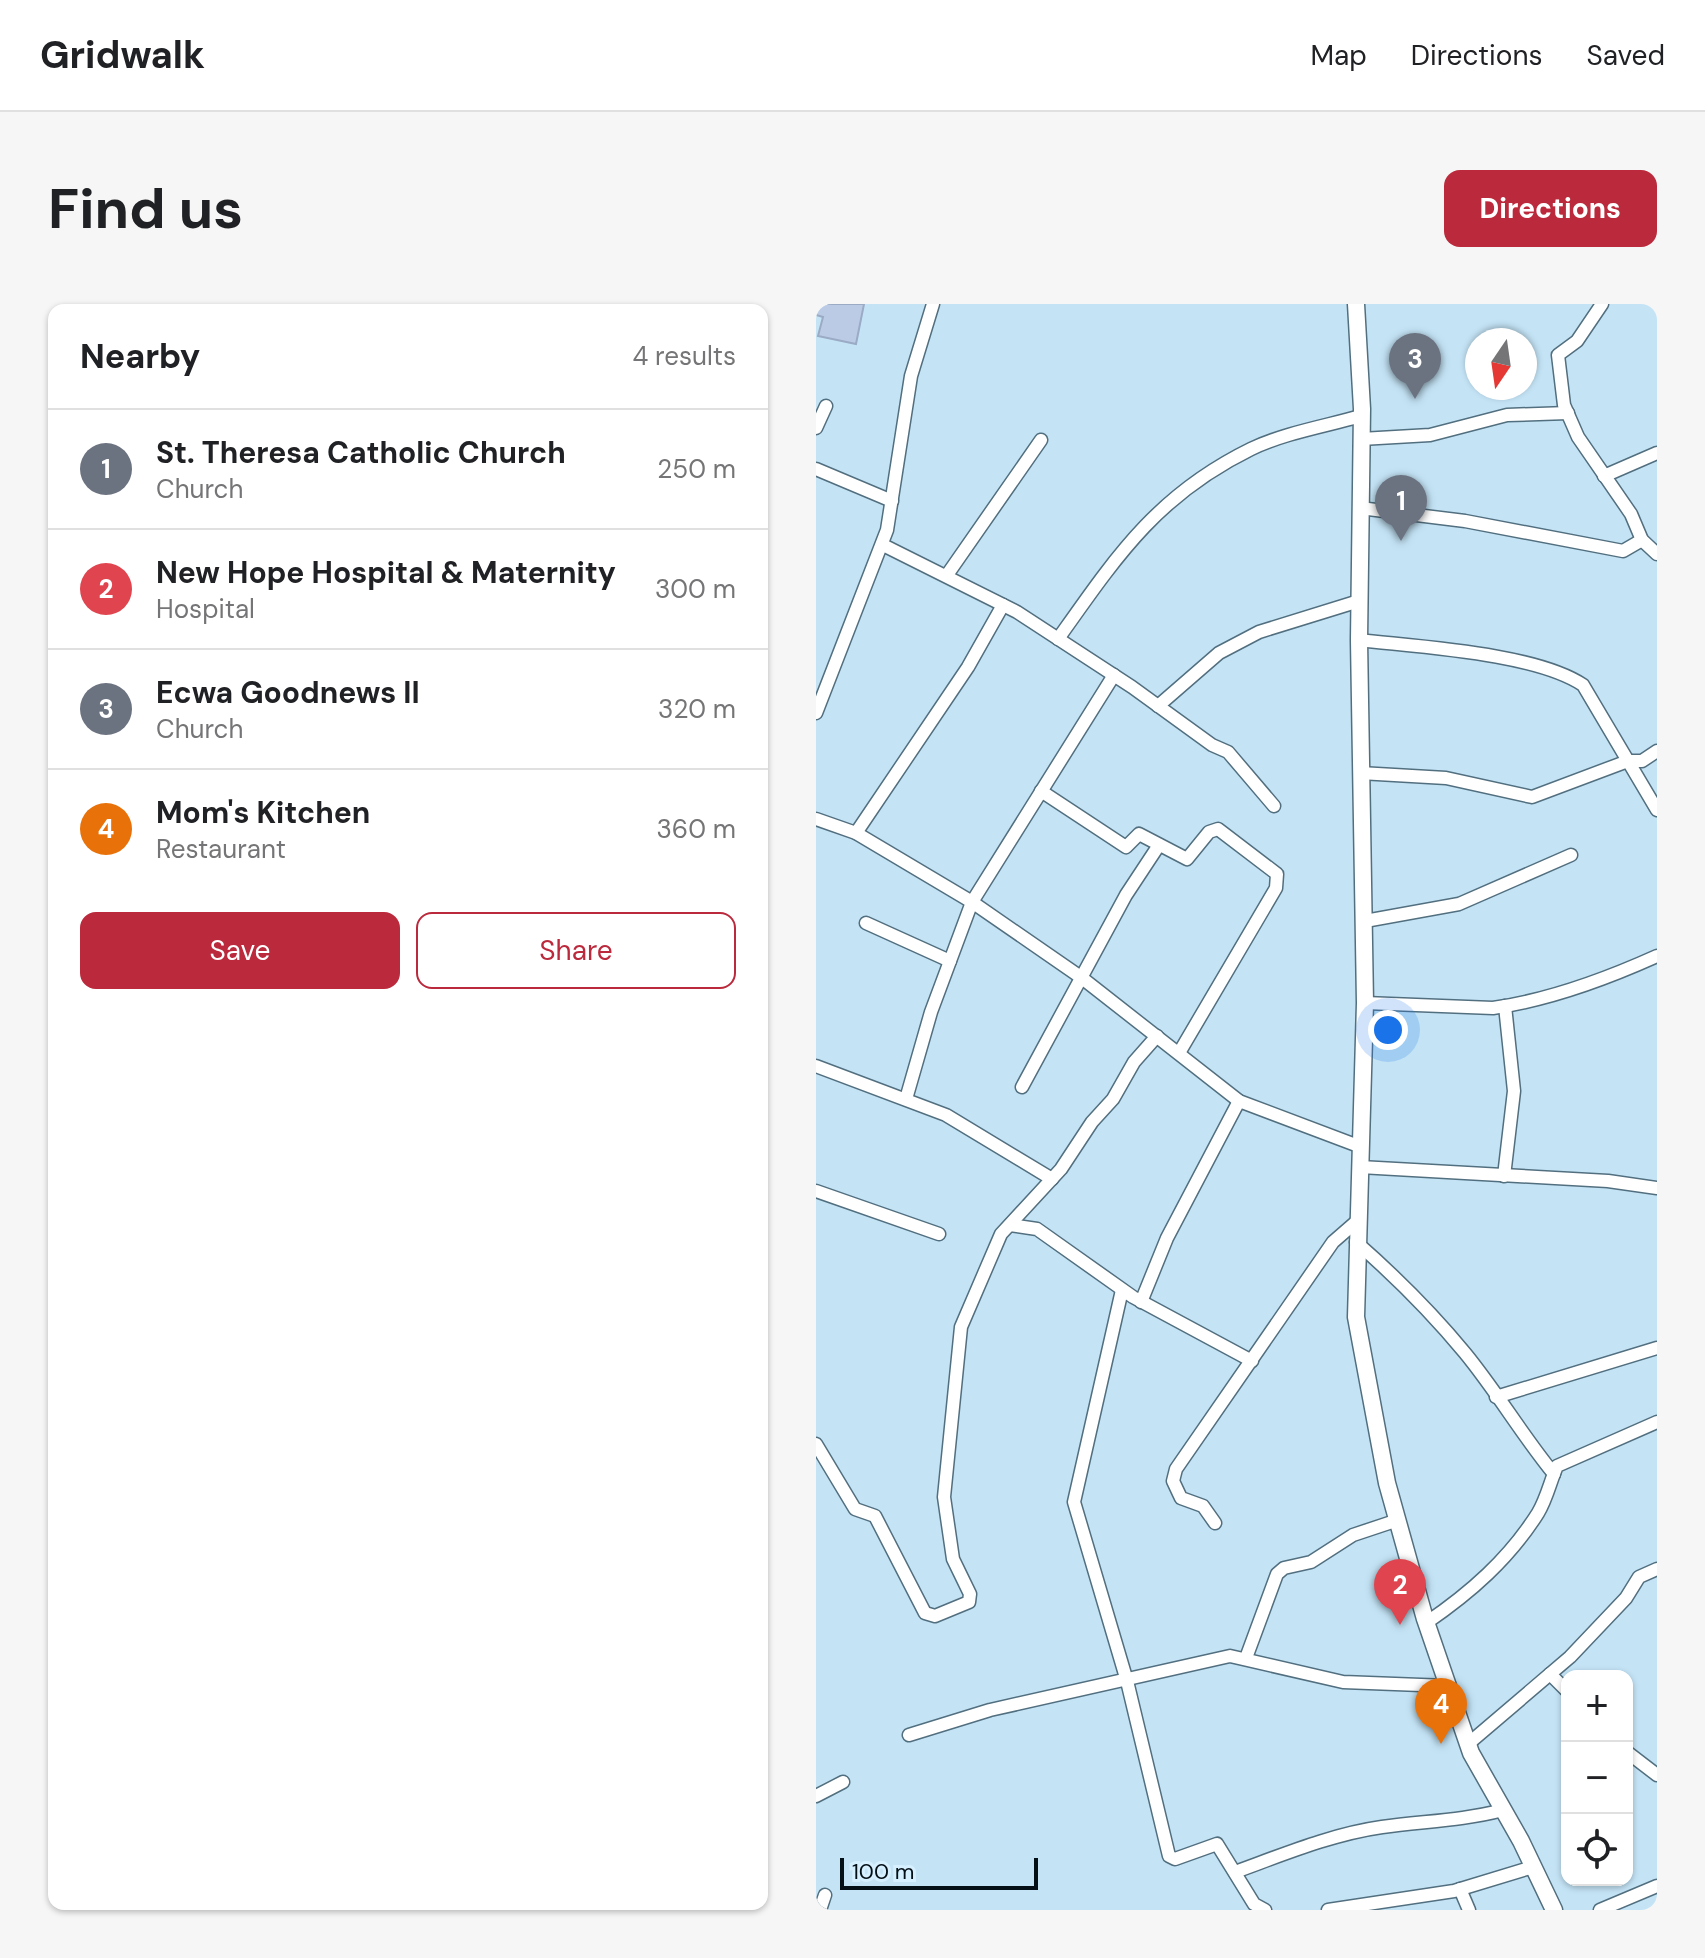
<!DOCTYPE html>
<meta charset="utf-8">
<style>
body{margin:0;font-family:"DM Sans",sans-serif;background:#f6f6f6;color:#202124}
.controls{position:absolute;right:24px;bottom:24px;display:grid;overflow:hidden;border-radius:16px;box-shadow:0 2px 6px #0004}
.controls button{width:72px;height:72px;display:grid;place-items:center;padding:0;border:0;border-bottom:2px solid #e0e0e0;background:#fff;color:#202124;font:40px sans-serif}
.compass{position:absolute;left:649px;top:24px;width:72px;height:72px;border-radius:50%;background:#fff;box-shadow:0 2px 6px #0004;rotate:193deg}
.scale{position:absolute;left:24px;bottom:20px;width:198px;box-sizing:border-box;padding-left:8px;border:4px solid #051016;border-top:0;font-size:22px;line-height:28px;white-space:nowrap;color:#051016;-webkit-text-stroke:6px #d6f0ff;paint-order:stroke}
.you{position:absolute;left:572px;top:726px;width:28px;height:28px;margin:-20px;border:6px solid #fff;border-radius:50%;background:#1a73e8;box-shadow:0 0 0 12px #1a73e833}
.badge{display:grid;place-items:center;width:52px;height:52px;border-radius:50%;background:#bb2a3c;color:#fff;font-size:26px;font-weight:700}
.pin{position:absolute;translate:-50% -66px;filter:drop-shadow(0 2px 4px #0008)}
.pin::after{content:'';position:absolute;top:42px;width:28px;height:24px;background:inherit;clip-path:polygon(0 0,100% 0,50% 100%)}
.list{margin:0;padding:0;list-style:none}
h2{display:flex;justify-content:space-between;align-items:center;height:104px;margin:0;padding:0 32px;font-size:34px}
h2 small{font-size:26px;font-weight:400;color:#757577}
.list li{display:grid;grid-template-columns:52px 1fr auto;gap:24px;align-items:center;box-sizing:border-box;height:120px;padding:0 32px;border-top:2px solid #e0e0e0}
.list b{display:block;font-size:30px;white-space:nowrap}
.list p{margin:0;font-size:26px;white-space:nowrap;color:#757577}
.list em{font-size:26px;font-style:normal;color:#757577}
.actions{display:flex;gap:16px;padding:24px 32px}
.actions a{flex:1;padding:18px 0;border:2px solid #bb2a3c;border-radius:16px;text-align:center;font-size:28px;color:#bb2a3c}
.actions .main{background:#bb2a3c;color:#fff}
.icon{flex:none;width:44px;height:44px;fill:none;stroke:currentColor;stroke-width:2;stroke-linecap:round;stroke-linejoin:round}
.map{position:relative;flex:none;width:841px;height:1606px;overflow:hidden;border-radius:16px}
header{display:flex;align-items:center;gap:48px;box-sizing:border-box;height:112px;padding:0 40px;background:#fff;border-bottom:2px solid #e0e0e0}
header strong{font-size:38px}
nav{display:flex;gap:44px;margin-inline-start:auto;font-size:28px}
.intro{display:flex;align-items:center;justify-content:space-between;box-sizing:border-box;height:192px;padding:0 48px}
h1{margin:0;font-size:56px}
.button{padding:20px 36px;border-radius:16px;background:#bb2a3c;color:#fff;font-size:28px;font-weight:700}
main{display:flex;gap:48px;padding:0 48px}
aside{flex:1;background:#fff;border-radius:16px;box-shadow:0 2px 6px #0004}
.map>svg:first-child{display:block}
</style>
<header>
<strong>Gridwalk</strong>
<nav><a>Map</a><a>Directions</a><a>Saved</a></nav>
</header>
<div class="intro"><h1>Find us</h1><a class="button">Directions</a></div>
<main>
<aside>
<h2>Nearby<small>4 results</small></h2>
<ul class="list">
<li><span class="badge" style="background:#6b7280">1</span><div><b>St. Theresa Catholic Church</b><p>Church</p></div><em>250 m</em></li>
<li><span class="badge" style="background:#e0444e">2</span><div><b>New Hope Hospital &amp; Maternity</b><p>Hospital</p></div><em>300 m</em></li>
<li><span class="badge" style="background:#6b7280">3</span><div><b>Ecwa Goodnews II</b><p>Church</p></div><em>320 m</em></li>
<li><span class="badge" style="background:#e8710a">4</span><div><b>Mom's Kitchen</b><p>Restaurant</p></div><em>360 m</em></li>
</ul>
<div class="actions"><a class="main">Save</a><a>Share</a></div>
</aside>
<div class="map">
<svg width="841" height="1606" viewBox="0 0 841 1606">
<rect width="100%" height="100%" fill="#c4e4f6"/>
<path fill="#bbcbe6" stroke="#9babc5" stroke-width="2" d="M0 0H48L40 40 2 32 7 13 0 11Z"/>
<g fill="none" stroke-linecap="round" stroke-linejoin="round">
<defs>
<g id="minor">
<path d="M786 0 761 37 742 51 748 101 762 133 815 210 826 236 841 250"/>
<path d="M0 124 10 102"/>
<path d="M545 135 614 131 691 111 752 109"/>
<path d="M0 165 76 197"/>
<path d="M788 172 841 149"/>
<path d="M544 204 649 217 807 247 826 236"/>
<path d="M67 241 201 308 316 383 396 441 412 448 458 502"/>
<path d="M131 271 225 136"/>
<path d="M242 335C300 253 341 191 435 145 468 129 510 122 545 112"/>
<path d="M543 336C603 343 719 349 767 381L841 506"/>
<path d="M342 402 403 349 443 328 543 297"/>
<path d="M0 409 71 226 95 72 117 0"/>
<path d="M544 469 630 474 716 493 812 457H826L841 447"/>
<path d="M225 487 310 543 323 530 371 555 393 528 402 525 461 570 460 584 363 749"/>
<path d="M0 515 40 529 156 598 266 674 423 797 545 843"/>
<path d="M40 529 152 363 187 301"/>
<path d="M549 617 643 600 755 551"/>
<path d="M50 619 134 657"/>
<path d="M549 699 677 704C733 696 790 675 841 652"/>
<path d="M0 762 130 811 236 875"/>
<path d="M206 783 310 591 343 541"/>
<path d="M90 795 115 708 156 598 298 371"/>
<path d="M544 863 792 877 841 884"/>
<path d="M688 872 698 787 689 702"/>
<path d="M0 887 123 930"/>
<path d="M194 921 221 925 317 993 436 1057"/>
<path d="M540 938C580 973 616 1009 649 1049 681 1088 706 1131 738 1170"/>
<path d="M306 986 258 1198 311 1377 353 1552 359 1555 401 1540 438 1600 449 1606"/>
<path d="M325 998 351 934 423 797"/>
<path d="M680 1093 841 1044"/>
<path d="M0 1140 39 1205 59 1212 109 1309 119 1312 153 1298 154 1290 137 1255 128 1193 145 1023 185 930 245 865 276 818 297 795 318 758 341 732"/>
<path d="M399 1219 387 1202 365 1194 357 1177 360 1165 517 938 540 918"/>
<path d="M610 1319C654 1289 693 1255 722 1209 731 1194 734 1178 741 1162L841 1118"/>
<path d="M430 1354 461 1270 468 1264 495 1258 537 1231 582 1216"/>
<path d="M734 1370 751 1387"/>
<path d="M93 1431 174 1406 414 1352 527 1378 631 1382"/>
<path d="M652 1440 754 1353 810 1294 823 1273 841 1265"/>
<path d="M811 1448 841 1471"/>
<path d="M0 1492 27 1478"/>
<path d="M419 1568C466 1551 516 1530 566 1523 608 1517 645 1517 687 1506"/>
<path d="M644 1585 653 1606"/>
<path d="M4 1606 9 1591"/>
<path d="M512 1606 638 1587 717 1563"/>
<path d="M784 1606 841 1582"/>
</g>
<path id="tertiary" d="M540 0 546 105 543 336 549 699 540 1013 571 1179 609 1315 655 1449 705 1537 738 1606"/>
</defs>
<use href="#minor" stroke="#526f7f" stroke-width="15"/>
<use href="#tertiary" stroke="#526f7f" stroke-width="19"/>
<use href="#minor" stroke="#fff" stroke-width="12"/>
<use href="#tertiary" stroke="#fff" stroke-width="16"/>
</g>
</svg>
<div class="controls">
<button>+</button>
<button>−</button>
<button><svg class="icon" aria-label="locate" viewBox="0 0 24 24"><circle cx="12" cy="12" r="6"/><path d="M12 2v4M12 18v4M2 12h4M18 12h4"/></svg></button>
</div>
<svg class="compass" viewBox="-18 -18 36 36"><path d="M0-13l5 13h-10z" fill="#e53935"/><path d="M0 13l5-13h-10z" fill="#757577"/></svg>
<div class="scale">100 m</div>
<div class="you"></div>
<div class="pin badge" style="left:585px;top:237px;background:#6b7280">1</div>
<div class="pin badge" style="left:584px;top:1321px;background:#e0444e">2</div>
<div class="pin badge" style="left:599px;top:95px;background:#6b7280">3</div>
<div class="pin badge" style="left:625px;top:1440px;background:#e8710a">4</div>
</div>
</main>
